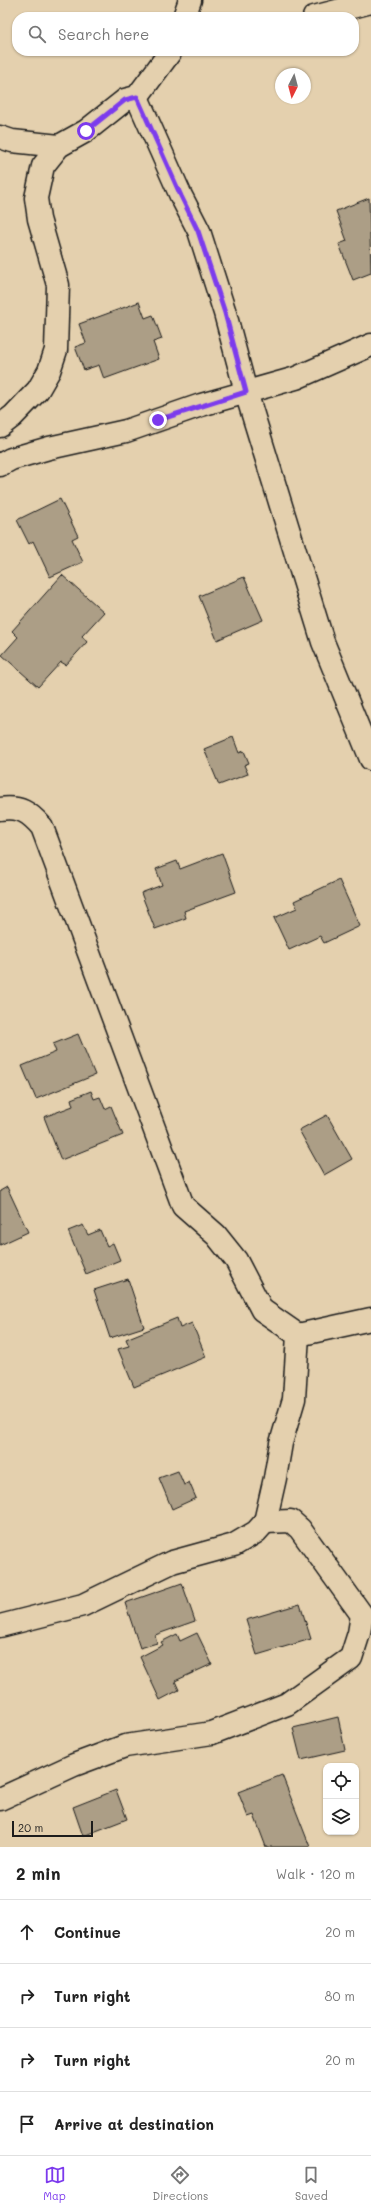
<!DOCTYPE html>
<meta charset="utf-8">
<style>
body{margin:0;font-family:Mali,sans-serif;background:#f6f6f6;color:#222}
.controls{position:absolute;right:12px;bottom:12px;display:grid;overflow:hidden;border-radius:8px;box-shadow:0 1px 3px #0004}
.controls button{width:36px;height:36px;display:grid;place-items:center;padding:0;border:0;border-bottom:1px solid #e0e0e0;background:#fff;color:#222;font:20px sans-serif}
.compass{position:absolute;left:275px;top:68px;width:36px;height:36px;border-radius:50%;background:#fff;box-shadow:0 1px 3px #0004;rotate:186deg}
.scale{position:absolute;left:12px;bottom:10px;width:81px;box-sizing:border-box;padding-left:4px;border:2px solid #1c1c1c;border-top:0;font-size:11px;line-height:14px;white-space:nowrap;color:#1c1c1c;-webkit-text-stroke:3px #e4d0ae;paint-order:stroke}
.stop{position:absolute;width:12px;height:12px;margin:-9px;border:3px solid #7c3aed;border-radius:50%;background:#fff}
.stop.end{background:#7c3aed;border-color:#fff;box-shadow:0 1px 4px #0008}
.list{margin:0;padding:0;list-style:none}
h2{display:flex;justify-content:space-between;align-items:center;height:52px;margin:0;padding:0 16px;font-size:17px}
h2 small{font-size:13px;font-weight:400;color:#767676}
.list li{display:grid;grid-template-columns:26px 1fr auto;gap:12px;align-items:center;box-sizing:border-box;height:64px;padding:0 16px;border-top:1px solid #e0e0e0}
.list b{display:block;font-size:15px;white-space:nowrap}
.list em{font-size:13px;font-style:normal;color:#767676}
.icon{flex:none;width:22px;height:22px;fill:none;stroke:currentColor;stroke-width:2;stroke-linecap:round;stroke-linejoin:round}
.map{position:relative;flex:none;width:371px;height:1847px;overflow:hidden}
.search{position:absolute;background:#fff;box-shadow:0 1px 3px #0004;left:12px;right:12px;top:12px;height:44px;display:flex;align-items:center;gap:10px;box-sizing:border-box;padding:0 14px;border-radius:16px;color:#767676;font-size:15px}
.sheet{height:308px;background:#fff}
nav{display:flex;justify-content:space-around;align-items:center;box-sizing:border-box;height:56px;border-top:1px solid #e0e0e0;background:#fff;font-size:11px;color:#767676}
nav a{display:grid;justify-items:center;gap:2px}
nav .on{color:#7c3aed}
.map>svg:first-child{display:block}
</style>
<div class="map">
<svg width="371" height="1847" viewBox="0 0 371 1847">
<rect width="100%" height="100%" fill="#e4d0ae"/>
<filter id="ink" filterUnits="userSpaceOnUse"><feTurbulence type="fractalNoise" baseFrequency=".025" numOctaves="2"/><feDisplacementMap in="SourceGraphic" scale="8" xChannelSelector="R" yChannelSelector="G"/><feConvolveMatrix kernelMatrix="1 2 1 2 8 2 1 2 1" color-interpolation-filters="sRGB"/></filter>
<g filter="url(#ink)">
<g fill="#ac9e86" stroke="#1c1c1c">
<path d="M369 198 371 273 353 280 339 244 347 241 336 211Z"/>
<path d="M139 302 145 318 153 315 162 339 153 342 159 359 104 379 99 365 84 370 75 347 86 343 79 324Z"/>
<path d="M60 499 78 536 72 539 83 562 50 577 33 541 29 544 17 520Z"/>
<path d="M62 575 104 612 82 636 87 642 66 665 61 662 38 687 2 655 18 637 12 631Z"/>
<path d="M244 577 263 620 217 640 199 596Z"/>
<path d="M233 737 239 753 244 751 249 763 244 765 248 774 219 785 204 749Z"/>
<path d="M222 853 236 892 184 911 186 918 155 929 141 893 162 885 156 869 177 861 180 869Z"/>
<path d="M339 880 360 926 324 943 320 936 289 950 274 918 297 908 294 901Z"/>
<path d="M78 1034 95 1075 36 1099 22 1066 56 1052 53 1044Z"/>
<path d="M91 1091 94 1099 100 1097 105 1109 111 1106 123 1135 61 1160 44 1117 73 1106 71 1099Z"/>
<path d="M327 1115 352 1159 324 1175 299 1130Z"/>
<path d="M7 1187 28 1232 0 1245V1191Z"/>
<path d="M83 1225 88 1235 100 1230 107 1246 113 1243 120 1260 86 1274 68 1231Z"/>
<path d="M128 1279 144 1327 110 1338 94 1290Z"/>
<path d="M177 1318 180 1328 192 1323 206 1357 134 1387 118 1349 129 1346 126 1339Z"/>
<path d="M178 1471 184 1485 189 1482 196 1498 172 1509 159 1478Z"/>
<path d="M182 1583 195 1621 155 1635 157 1643 140 1648 125 1603Z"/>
<path d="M300 1604 311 1639 257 1655 246 1620Z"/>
<path d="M197 1633 212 1664 175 1681 179 1690 160 1700 140 1657 163 1645 161 1642 177 1634 180 1641Z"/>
<path d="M338 1717 345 1750 301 1760 293 1728Z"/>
<path d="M282 1775 310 1847H266L254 1815 248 1817 238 1792Z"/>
<path d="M116 1790 127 1819 83 1836 73 1807Z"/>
</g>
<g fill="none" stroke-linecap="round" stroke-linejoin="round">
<defs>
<g id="street">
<path d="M184 17 190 0"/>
<path d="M314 17 371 2"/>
<path d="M137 97 181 196 199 231 225 313 246 392 323 642 371 759"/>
<path d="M0 137 12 141 59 146"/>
<path d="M0 426 13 416 38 390 49 371 56 350 58 285 39 219 36 198 43 166 59 146 86 131 125 100 137 97 171 51"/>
<path d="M0 465 11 459 49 448 126 431 201 405 296 378 371 345"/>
<path d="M0 809C20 806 29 812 42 827L183 1206 216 1235 236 1260 262 1310 298 1335"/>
<path d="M0 1626 83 1605 172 1562 234 1545 256 1532 265 1522 275 1478 281 1443 294 1399 298 1335 371 1319"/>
<path d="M0 1799 74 1765 125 1746 212 1733 287 1704 351 1658 359 1633 362 1615 300 1529 291 1521 265 1522"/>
</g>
</defs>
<use href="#street" stroke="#1c1c1c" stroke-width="25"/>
<use href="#street" stroke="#e4d0ae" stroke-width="22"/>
</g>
</g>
<g fill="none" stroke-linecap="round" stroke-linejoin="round" filter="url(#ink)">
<path stroke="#7c3aed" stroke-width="5" d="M86 131 125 100 137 97 181 196 198 231 225 313 246 392 158 420"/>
</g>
</svg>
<div class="controls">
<button><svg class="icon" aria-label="locate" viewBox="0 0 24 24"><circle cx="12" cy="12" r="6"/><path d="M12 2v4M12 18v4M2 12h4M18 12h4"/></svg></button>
<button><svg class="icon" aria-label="layers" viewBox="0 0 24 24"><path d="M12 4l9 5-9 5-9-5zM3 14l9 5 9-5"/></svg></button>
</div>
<svg class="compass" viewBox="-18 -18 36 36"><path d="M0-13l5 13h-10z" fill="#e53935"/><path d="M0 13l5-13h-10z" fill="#767676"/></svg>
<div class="scale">20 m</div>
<div class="stop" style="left:86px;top:131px"></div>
<div class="stop end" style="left:158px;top:420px"></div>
<div class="search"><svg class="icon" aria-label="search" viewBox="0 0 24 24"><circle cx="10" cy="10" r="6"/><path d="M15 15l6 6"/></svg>Search here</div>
</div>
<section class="sheet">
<h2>2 min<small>Walk · 120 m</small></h2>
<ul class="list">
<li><svg class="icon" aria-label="ahead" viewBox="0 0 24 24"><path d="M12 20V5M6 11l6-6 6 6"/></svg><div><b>Continue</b></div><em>20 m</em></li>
<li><svg class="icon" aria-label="right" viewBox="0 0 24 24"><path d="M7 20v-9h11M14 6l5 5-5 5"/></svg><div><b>Turn right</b></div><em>80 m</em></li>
<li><svg class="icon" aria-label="right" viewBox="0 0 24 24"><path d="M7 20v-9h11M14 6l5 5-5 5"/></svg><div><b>Turn right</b></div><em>20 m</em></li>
<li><svg class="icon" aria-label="arrive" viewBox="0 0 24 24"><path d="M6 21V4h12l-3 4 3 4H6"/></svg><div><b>Arrive at destination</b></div></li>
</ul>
</section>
<nav>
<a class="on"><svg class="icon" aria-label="map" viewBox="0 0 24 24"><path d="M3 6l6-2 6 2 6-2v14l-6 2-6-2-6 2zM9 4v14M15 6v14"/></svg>Map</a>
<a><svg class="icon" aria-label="directions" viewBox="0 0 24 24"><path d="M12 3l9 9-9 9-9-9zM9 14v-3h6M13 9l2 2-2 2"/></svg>Directions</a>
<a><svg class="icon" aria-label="saved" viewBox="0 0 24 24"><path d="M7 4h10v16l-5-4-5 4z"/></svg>Saved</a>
</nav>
